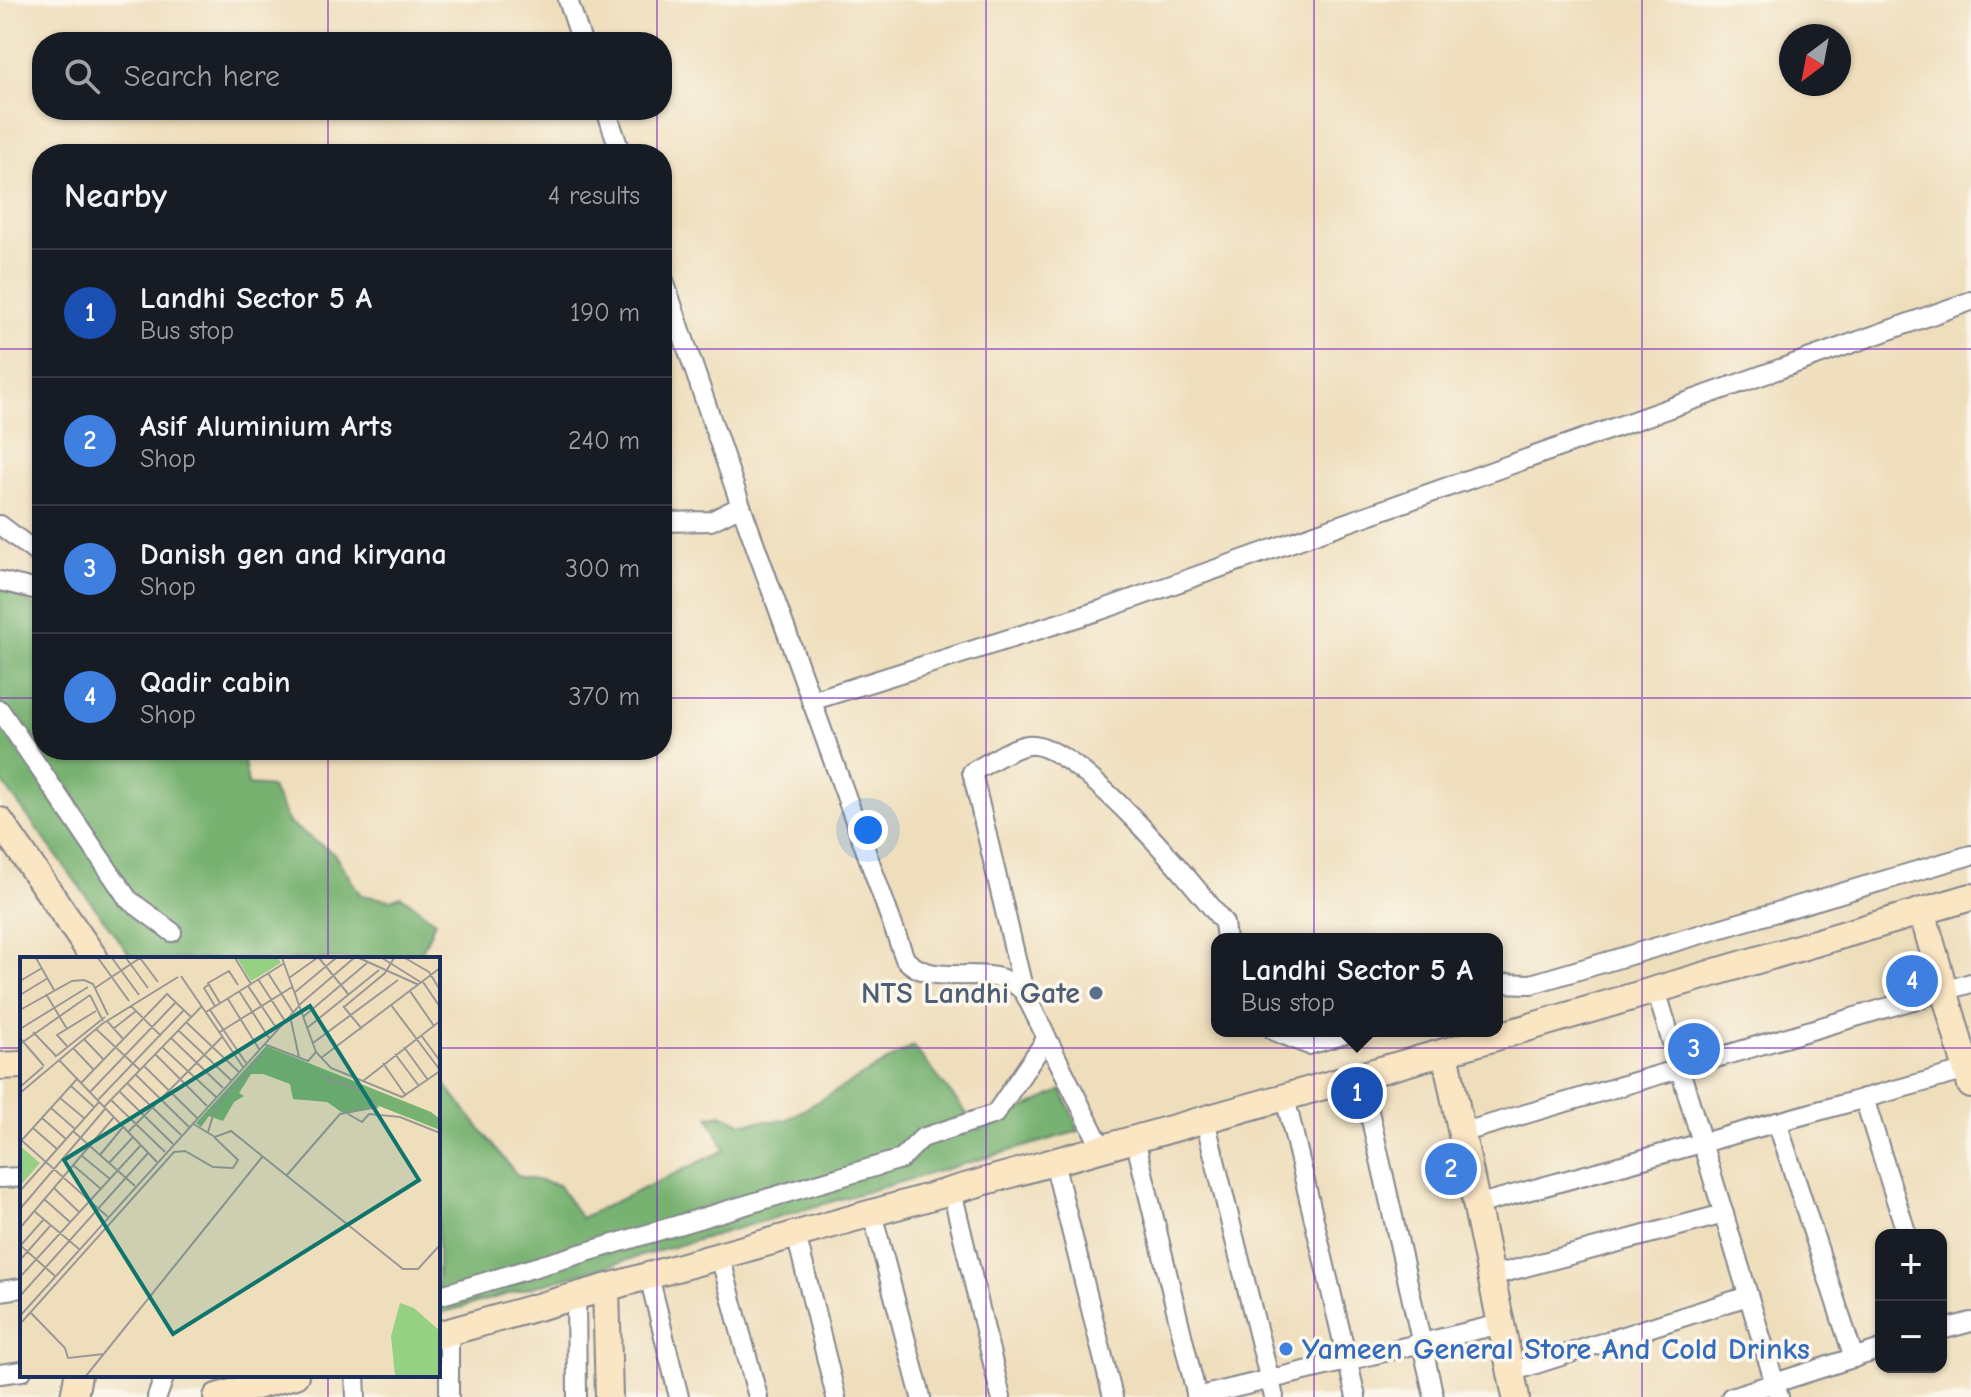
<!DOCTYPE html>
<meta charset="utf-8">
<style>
body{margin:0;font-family:"Comic Neue",sans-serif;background:#242831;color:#f1f3f6}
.controls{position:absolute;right:24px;bottom:24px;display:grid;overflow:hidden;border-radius:16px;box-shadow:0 2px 6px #0004}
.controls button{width:72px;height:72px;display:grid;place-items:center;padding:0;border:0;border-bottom:2px solid #363941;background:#171b24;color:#f1f3f6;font:40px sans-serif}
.compass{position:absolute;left:1779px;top:24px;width:72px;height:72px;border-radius:50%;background:#171b24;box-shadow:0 2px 6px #0004;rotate:212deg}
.you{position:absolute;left:868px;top:830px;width:28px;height:28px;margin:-20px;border:6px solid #fff;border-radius:50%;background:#1a73e8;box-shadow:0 0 0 12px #1a73e833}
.badge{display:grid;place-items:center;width:52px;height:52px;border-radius:50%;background:#1a73e8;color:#fff;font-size:26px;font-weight:700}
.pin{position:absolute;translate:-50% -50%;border:4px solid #fff;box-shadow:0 2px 8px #0006}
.popup{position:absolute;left:1211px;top:933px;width:292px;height:104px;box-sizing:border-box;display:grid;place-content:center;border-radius:16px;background:#171b24;filter:drop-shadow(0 2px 6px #0005);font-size:26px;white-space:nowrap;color:#9ea1a6}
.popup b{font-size:30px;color:#f1f3f6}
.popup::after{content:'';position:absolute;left:50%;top:100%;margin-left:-16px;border:16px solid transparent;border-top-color:#171b24}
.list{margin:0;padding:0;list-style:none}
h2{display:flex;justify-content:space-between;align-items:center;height:104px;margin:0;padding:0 32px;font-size:34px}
h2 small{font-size:26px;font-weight:400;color:#9ea1a6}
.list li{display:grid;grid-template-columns:52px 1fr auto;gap:24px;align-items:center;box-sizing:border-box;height:128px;padding:0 32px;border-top:2px solid #363941}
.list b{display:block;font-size:30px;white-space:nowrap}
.list p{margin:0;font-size:26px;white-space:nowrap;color:#9ea1a6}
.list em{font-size:26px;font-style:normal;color:#9ea1a6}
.icon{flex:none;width:44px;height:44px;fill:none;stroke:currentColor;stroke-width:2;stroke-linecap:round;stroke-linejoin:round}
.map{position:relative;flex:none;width:1971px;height:1397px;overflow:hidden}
.search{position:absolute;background:#171b24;box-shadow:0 2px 6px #0004;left:32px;top:32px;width:640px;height:88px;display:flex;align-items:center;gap:20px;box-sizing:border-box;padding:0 28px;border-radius:32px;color:#9ea1a6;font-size:30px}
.panel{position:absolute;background:#171b24;box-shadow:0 2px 6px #0004;left:32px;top:144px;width:640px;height:616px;border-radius:32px}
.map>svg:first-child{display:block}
</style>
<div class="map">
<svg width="1971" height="1397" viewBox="0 0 1971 1397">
<rect width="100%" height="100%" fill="#fbf7ec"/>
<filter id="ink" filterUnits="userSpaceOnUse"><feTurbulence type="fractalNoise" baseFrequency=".0125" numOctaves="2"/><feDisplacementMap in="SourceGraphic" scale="16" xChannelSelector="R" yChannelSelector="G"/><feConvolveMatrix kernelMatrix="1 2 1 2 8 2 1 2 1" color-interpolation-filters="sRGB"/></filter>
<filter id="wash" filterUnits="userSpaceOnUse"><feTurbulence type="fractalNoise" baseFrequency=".006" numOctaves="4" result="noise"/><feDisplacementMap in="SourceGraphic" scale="32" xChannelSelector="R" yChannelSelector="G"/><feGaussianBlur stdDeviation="1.8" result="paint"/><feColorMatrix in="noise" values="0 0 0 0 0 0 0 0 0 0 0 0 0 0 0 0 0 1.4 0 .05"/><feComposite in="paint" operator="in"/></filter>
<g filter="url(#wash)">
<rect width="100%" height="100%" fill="#efdebc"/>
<g fill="#78b271" stroke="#4a7068" stroke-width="2">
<path d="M0 589 17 593 42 612V750H242L248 785 271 787 289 823 334 854 361 895 391 900 401 896 435 921 419 959H133L0 779Z"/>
<path d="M913 1046 980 1130 1062 1090 1079 1131 438 1314V1076L518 1176 558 1185 581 1218 725 1150 709 1117 721 1114 741 1123 786 1120Z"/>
</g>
</g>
<g filter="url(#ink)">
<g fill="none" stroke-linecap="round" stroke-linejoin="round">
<defs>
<g id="street">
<path d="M568 0 582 42"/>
<path d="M606 110 621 154"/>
<path d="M662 275 741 506 905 959C935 992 992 958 1024 992L1102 1149"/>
<path d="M662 522 711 521 741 506"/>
<path d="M0 525 42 557"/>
<path d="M0 581 42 591"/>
<path d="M811 701 1101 610 1971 301"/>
<path d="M0 710 128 899 172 932"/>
<path d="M1497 983 1531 984 1971 855"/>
<path d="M1656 990 1779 1397"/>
<path d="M1024 992 972 772C988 764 1011 747 1028 745 1074 739 1195 885 1224 923L1226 939"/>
<path d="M1274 1031 1309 1045 1355 1031"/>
<path d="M1361 1076 1434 1397"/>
<path d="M1285 1097 1356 1397"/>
<path d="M1864 1098 1907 1235"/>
<path d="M1205 1120 1274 1397"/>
<path d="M1777 1122 1854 1358"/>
<path d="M1461 1133 1971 983"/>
<path d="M1135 1139 1197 1397"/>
<path d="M1054 1162 1113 1397"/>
<path d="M0 1178 22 1177"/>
<path d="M952 1191 1001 1397"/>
<path d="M1476 1205 1971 1069"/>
<path d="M872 1213 921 1397"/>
<path d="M796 1234 836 1397"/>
<path d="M720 1256 758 1397"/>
<path d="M649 1276 679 1397"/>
<path d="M1491 1276 1724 1214"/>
<path d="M0 1291 22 1288"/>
<path d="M438 1296 901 1159 922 1138 995 1114 1047 1038"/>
<path d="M576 1296 577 1397"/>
<path d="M1941 1330 1971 1322"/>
<path d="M1511 1372 1748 1296"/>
<path d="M0 1374 22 1371"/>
<path d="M355 1375 356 1397"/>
<path d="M157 1397 165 1375"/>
<path d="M449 1397V1332"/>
<path d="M1196 1397 1501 1324"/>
<path d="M1731 1397 1881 1349"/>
</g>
<g id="secondary">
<path d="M0 821 95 959"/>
<path d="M1922 911 1971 1085"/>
<path d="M1445 1052 1516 1397"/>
<path d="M0 1066 22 1065"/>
<path d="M606 1288 609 1397"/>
<path d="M438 1335 1445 1052 1971 897"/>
<path d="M74 1397 78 1375"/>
<path d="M217 1397 295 1375"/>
</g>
</defs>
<use href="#street" stroke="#85868d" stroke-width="22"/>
<use href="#secondary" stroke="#85868d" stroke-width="30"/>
<use href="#street" stroke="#fff" stroke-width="18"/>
<use href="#secondary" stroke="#fbe6c4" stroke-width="26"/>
</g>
</g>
<path fill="none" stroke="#7b2cbf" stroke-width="2" stroke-opacity="0.55" d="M328 0V42M657 0V42M986 0V1397M1314 0V1397M1642 0V1397M328 110V154M657 110V154M0 349H42M662 349H1971M0 698H42M662 698H1971M328 750V959M657 750V1397M0 1048H22M438 1048H1971M328 1375V1397"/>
<circle fill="#5c6f8a" stroke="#fbf7ec" stroke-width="3" cx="1096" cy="993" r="8"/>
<circle fill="#3f7fe0" stroke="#fbf7ec" stroke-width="3" cx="1286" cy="1349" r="8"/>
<g text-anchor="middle" stroke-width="7" stroke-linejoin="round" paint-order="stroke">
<g font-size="30" font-weight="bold" fill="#4e5e75" stroke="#fbf7ec" text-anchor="end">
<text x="1080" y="1003">NTS Landhi Gate</text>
</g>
<g font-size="30" font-weight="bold" fill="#366cbe" stroke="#fbf7ec" text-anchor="start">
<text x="1302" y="1359">Yameen General Store And Cold Drinks</text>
</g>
</g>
<g transform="translate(20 957)">
<rect width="420" height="420" fill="#efdebc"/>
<path d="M217 1H258L261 6 231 24ZM0 189 20 206 0 229ZM380 346 394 351 420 374V419H375L371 379Z" fill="#96d083"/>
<path d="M246 89 411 155 420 162V173L359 149 323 156 307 145 273 142 270 127 243 117H231L219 136 224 139 214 145 203 164 189 159 181 170 176 166Z" fill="#78b271"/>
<path fill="none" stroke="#9a9896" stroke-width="2" d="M16 1 34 33M78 1 109 44M92 1 119 38M106 1 128 31M120 1 138 25M215 1 231 27M262 1 296 95 311 111 382 140 420 114M299 1 329 38M339 1 399 28M362 1 402 26M385 1 409 15 420 33M248 16 273 55M161 19 223 110M269 21 297 1M238 22 265 64M0 24 22 11M403 25 420 50M188 28 184 31 195 49M228 29 257 72M75 31 120 1M219 34 249 81M390 34 414 69M274 36 316 1M26 37 47 72M0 38 28 21M70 38 83 64M208 42 239 92M200 46 188 26 209 14 218 28M279 48 334 1M371 48 420 113M111 49 141 79M323 49 342 72M324 50 365 16 374 1M0 53 52 24 64 23 73 27 88 58M190 53 226 106M186 55 263 7M270 59 279 100M283 60 347 6M87 64 104 83M166 65 219 115M287 71 359 13M0 72 68 30M76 72 120 113M93 72 116 54M158 73 211 123M13 75 36 99M200 75 272 30M401 78 420 104M0 81 24 109M151 81 203 131M64 82 84 103M293 86 378 23M0 87 70 38M244 87 288 104 296 95M47 89 37 78 76 54M142 90 196 140M384 90 408 123M53 91 74 113M135 97 187 149M375 97 399 129M35 100 85 60M301 101 420 11M39 103 137 205M363 106 386 139M124 109 177 161M115 117 169 170M343 124 420 64M61 126 147 37 171 60M107 126 161 178M51 129 74 150M0 130 23 110M99 134 153 187M70 135 156 45M0 136 82 67 158 20M40 141 64 161M78 143 164 53M91 143 145 195M84 150 182 49M31 151 55 172M328 157 342 165 349 157 380 160 420 176M22 161 46 182M172 166 195 180 211 174 383 312H398L420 288M13 171 37 192M53 174 115 229M108 175 203 79M188 175 196 149 245 94M0 182 88 260M2 183 57 122M80 198 103 170M62 199 90 222M89 206 113 180M53 208 81 232M267 218 320 157 357 150 343 134 305 120M34 231 59 255M0 234 79 145M24 242 50 265M0 252 85 152M14 254 59 292M0 271 94 160M0 288 35 319M1 288 24 262M0 303 31 268M0 320 121 188M0 339 128 196M10 355 45 391 48 401 84 397M0 359 279 49M0 367 154 195 165 194 193 210 213 211 218 203 194 180M66 419 243 199"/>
<path fill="#0f766e" fill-opacity="0.15" stroke="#0f766e" stroke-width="4" d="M290 49 399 223 153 377 44 203Z"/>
<rect width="420" height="420" fill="none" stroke="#1b2f5e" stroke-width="4"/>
</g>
</svg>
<div class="controls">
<button>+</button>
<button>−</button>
</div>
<svg class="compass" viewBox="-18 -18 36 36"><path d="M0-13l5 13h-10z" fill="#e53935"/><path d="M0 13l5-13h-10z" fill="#9ea1a6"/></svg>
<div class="you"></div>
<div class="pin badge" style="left:1357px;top:1093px;background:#1a4fb4">1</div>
<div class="popup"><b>Landhi Sector 5 A</b>Bus stop</div>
<div class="pin badge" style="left:1451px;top:1169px;background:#3f7fe0">2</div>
<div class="pin badge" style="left:1694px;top:1049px;background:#3f7fe0">3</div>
<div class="pin badge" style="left:1912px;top:981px;background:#3f7fe0">4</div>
<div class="search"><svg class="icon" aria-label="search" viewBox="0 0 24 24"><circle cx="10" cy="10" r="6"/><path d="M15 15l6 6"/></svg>Search here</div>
<section class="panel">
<h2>Nearby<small>4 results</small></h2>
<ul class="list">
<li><span class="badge" style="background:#1a4fb4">1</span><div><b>Landhi Sector 5 A</b><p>Bus stop</p></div><em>190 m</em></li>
<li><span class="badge" style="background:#3f7fe0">2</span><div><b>Asif Aluminium Arts</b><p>Shop</p></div><em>240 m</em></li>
<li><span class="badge" style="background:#3f7fe0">3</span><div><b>Danish gen and kiryana</b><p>Shop</p></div><em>300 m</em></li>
<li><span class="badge" style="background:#3f7fe0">4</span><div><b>Qadir cabin</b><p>Shop</p></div><em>370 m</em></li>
</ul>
</section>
</div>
